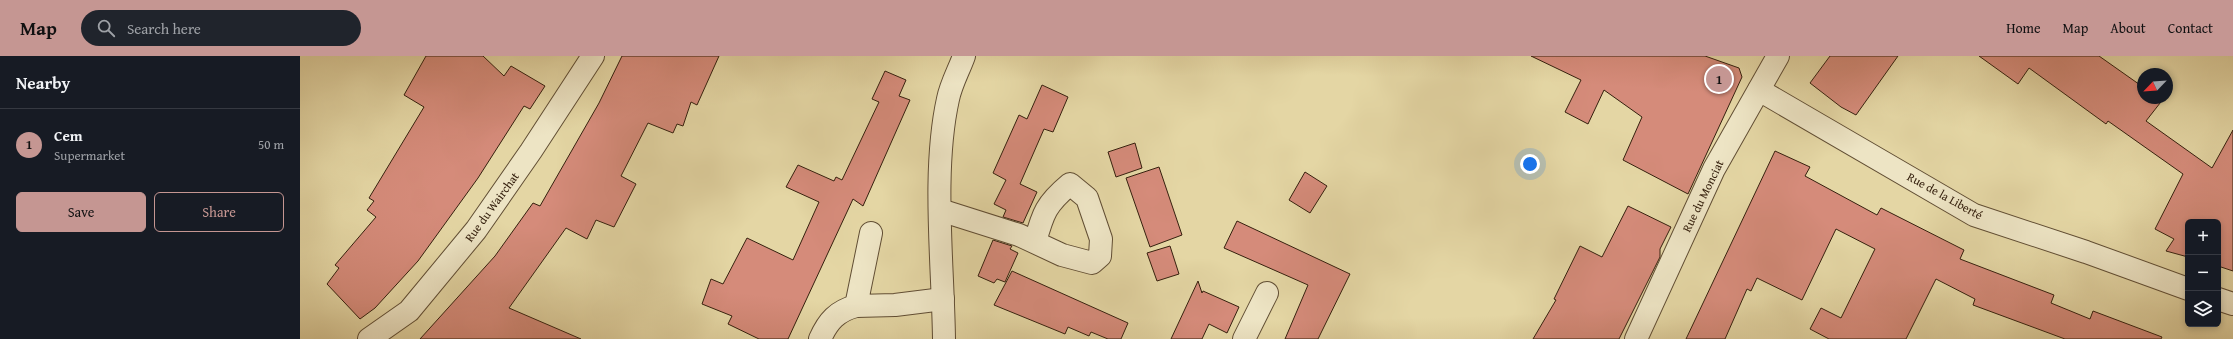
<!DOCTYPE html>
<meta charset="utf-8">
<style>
body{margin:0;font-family:"Gentium Book Plus",serif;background:#20242c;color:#f1f3f6}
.controls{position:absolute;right:12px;bottom:12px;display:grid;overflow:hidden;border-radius:6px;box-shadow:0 2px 6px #0003}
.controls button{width:36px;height:36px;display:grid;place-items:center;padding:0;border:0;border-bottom:1px solid #363941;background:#171b24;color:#f1f3f6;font:20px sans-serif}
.compass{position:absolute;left:1837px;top:12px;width:36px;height:36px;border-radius:50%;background:#171b24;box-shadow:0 2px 6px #0003;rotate:245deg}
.you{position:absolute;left:1230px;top:108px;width:14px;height:14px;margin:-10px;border:3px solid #fff;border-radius:50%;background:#1a73e8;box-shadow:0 0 0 6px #1a73e833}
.badge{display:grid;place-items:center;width:26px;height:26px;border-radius:50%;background:#c59692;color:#111;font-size:13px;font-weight:700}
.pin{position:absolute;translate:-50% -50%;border:2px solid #fff;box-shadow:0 1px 4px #0006}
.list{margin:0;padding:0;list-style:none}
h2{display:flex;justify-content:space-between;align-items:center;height:52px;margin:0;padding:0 16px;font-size:17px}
h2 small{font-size:13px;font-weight:400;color:#9ea1a6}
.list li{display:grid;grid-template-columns:26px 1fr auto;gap:12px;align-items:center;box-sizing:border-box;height:72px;padding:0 16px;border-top:1px solid #363941}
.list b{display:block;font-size:15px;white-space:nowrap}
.list p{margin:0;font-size:13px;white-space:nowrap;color:#9ea1a6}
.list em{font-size:13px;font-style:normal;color:#9ea1a6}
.actions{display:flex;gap:8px;padding:12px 16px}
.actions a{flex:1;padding:9px 0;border:1px solid #c59692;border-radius:6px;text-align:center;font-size:14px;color:#c59692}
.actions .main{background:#c59692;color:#111}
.icon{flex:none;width:22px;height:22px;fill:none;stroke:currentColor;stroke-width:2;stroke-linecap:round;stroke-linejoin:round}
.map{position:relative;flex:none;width:1933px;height:283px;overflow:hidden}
header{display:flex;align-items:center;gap:24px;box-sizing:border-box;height:56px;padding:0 20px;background:#c59692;color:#111}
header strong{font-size:19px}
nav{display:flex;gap:22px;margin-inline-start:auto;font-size:14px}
.search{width:280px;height:36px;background:#20242c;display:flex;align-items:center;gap:10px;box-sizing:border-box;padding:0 14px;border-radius:22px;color:#9ea1a6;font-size:15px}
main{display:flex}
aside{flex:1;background:#171b24}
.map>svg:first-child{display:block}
</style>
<header>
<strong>Map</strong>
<div class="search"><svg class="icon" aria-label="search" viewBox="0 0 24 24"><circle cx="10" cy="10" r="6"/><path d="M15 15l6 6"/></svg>Search here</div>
<nav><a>Home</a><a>Map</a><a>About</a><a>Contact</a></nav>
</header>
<main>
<aside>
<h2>Nearby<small></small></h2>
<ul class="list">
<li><span class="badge">1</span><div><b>Cem</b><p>Supermarket</p></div><em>50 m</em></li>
</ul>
<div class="actions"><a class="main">Save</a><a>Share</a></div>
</aside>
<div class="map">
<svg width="1933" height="283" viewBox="0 0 1933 283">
<rect width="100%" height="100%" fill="#e4d6a4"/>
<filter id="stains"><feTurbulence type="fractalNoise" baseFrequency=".005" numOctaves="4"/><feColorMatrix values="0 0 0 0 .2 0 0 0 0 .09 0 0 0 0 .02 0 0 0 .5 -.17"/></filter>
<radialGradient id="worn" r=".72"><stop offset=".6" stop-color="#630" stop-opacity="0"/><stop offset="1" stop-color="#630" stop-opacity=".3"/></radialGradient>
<g fill="#d58b7a" stroke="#35200e">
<path d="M126 0H183L204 20 211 10 245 30 230 53 224 50 178 122 118 205 75 252 60 263 27 228 39 212 35 209 76 161 67 154 74 145 69 142 124 51 104 39Z"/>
<path d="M322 0H419L397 49 391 46 383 70 377 68 373 77 348 67 321 120 336 128 314 171 296 164 287 183 266 172 209 252 281 283H120L195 200 233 147 240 150 299 47Z"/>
<path d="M1231 0H1405L1439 12 1442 21 1388 138 1323 104 1342 61 1304 34 1288 68 1265 56 1281 24Z"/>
<path d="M1530 0H1598L1556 59 1541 51 1510 27Z"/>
<path d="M1679 0H1799L1843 31V42H1864L1846 65 1912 112 1933 74V215L1918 210V166H1888V201L1866 195 1874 183 1855 173 1883 118 1808 65 1806 68 1729 12 1718 28Z"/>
<path d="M585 15 606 24 599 40 610 44 563 150 553 143 488 283H459L428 268 432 260 402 248 411 223 423 228 447 182 493 204 519 146 486 131 498 109 534 125 536 121 542 124 579 46 572 43Z"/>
<path d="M742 29 768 41 753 76 744 73 720 128 737 136 723 167 703 161 706 154 694 148 706 124 693 117 719 59 727 63Z"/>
<path d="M835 87 842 112 816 121 808 96Z"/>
<path d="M1475 95 1510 111 1505 120 1577 159 1581 152 1664 194 1660 203 1754 239 1751 247 1790 263 1793 255 1862 281 1861 283H1765L1673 249 1675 243 1636 223 1606 283H1529L1510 273 1521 252 1541 262 1575 193 1536 173 1502 244 1457 222 1451 235 1447 233 1425 283H1386Z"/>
<path d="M859 111 882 179 850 191 826 122Z"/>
<path d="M1005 116 1027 130 1010 157 989 144Z"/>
<path d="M1328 150 1371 171 1360 193V201L1319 283H1233L1256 244 1254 243 1280 190 1302 201Z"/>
<path d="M937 165 1050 218 1018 283H985L1008 229 924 192Z"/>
<path d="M693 184 712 190 710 193 718 197 705 226 697 223 694 227 678 220Z"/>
<path d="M870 190 879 218 857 225 847 197Z"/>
<path d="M712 215 828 267 821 283H808L791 276 789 280 768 271 765 278 694 249Z"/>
<path d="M898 225 902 237 903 235 939 251 927 277 909 268 902 283H871Z"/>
</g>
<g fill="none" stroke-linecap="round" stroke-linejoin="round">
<defs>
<g id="street">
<path d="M1459 34 1674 159 1786 196 1888 233"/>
<path d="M640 154 719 179 762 199 792 207 800 200 801 183 787 142 770 128C746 148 743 157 735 186"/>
<path d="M571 177 556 250 595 249 643 243"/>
<path d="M1918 243 1933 248"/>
<path d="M69 283 109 255 176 174 231 95 293 0"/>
<path d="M520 283C528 265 537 255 556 250"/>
<path d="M644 283C643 208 632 115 648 43 651 28 659 14 664 0"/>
<path d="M944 283 967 237"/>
<path d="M1336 283 1414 113 1478 0"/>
</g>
</defs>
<use href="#street" stroke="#614e34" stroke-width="24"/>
<use href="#street" stroke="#ede4c4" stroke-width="22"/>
</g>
<g text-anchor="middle" stroke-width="3" stroke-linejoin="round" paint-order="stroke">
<g font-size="12" fill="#35200e" stroke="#ede4c4">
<text transform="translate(1403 140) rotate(-64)" y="4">Rue du Monciat</text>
<text transform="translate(1645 140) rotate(29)" y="4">Rue de la Liberté</text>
<text transform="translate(192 151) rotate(-54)" y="4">Rue du Wairchat</text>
</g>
</g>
<rect width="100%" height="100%" filter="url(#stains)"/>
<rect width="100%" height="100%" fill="url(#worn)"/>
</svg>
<div class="controls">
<button>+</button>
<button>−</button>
<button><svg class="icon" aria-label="layers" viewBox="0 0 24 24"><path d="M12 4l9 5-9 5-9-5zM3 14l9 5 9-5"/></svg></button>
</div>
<svg class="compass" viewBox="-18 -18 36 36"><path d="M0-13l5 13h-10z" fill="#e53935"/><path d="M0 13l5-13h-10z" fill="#9ea1a6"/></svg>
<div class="you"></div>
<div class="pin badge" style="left:1419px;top:23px">1</div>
</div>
</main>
